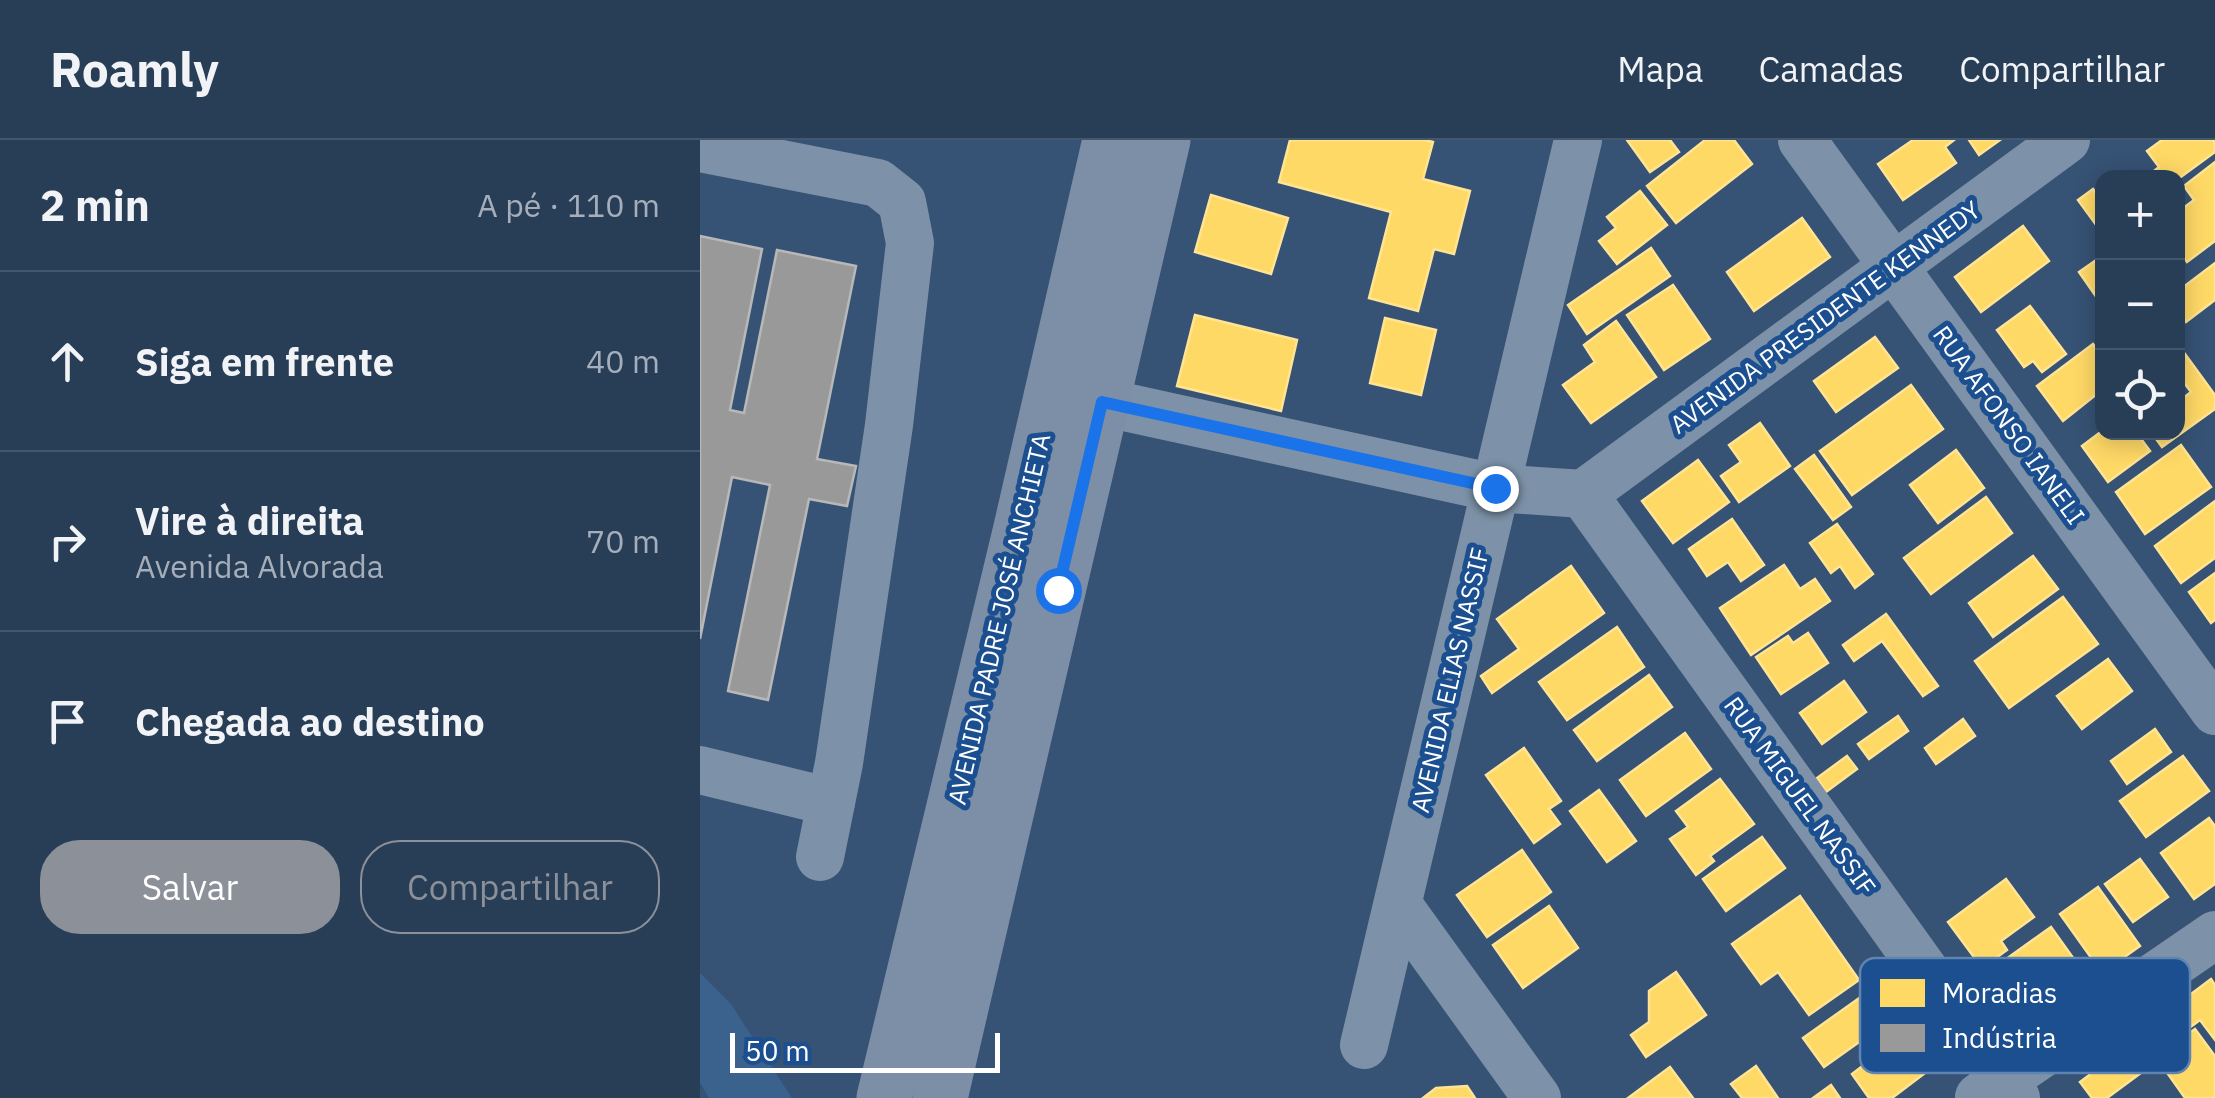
<!DOCTYPE html>
<html lang="pt">
<meta charset="utf-8">
<style>
body{margin:0;font-family:"IBM Plex Sans",sans-serif;background:#30455d;color:#f1f3f6}
.controls{position:absolute;right:30px;top:30px;display:grid;overflow:hidden;border-radius:20px;box-shadow:0 5px 25px #0003}
.controls button{width:90px;height:90px;display:grid;place-items:center;padding:0;border:0;border-bottom:2px solid #44576d;background:#283e57;color:#f1f3f6;font:50px sans-serif}
.scale{position:absolute;left:30px;bottom:25px;width:270px;box-sizing:border-box;padding-left:10px;border:5px solid #fff;border-top:0;font-size:28px;line-height:35px;white-space:nowrap;color:#fff;-webkit-text-stroke:8px #1b4f8f;paint-order:stroke}
.stop{position:absolute;width:30px;height:30px;margin:-22px;border:8px solid #1a73e8;border-radius:50%;background:#fff}
.stop.end{background:#1a73e8;border-color:#fff;box-shadow:0 2px 10px #0008}
.list{margin:0;padding:0;list-style:none}
h2{display:flex;justify-content:space-between;align-items:center;height:130px;margin:0;padding:0 40px;font-size:42px}
h2 small{font-size:32px;font-weight:400;color:#a5aeba}
.list li{display:grid;grid-template-columns:65px 1fr auto;gap:30px;align-items:center;box-sizing:border-box;height:180px;padding:0 40px;border-top:2px solid #44576d}
.list b{display:block;font-size:38px;white-space:nowrap}
.list p{margin:0;font-size:32px;white-space:nowrap;color:#a5aeba}
.list em{font-size:32px;font-style:normal;color:#a5aeba}
.actions{display:flex;gap:20px;padding:30px 40px}
.actions a{flex:1;padding:22px 0;border:2px solid #8c9099;border-radius:40px;text-align:center;font-size:35px;color:#8c9099}
.actions .main{background:#8c9099;color:#fff}
.icon{flex:none;width:55px;height:55px;fill:none;stroke:currentColor;stroke-width:2;stroke-linecap:round;stroke-linejoin:round}
.map{position:relative;flex:none;width:1515px;height:958px;overflow:hidden}
header{display:flex;align-items:center;gap:60px;box-sizing:border-box;height:140px;padding:0 50px;background:#283e57;border-bottom:2px solid #44576d}
header strong{font-size:48px}
nav{display:flex;gap:55px;margin-inline-start:auto;font-size:35px}
main{display:flex}
aside{flex:1;background:#283e57}
.map>svg:first-child{display:block}
</style>
<header>
<strong>Roamly</strong>
<nav><a>Mapa</a><a>Camadas</a><a>Compartilhar</a></nav>
</header>
<main>
<aside>
<h2>2 min<small>A pé · 110 m</small></h2>
<ul class="list">
<li><svg class="icon" aria-label="ahead" viewBox="0 0 24 24"><path d="M12 20V5M6 11l6-6 6 6"/></svg><div><b>Siga em frente</b></div><em>40 m</em></li>
<li><svg class="icon" aria-label="right" viewBox="0 0 24 24"><path d="M7 20v-9h11M14 6l5 5-5 5"/></svg><div><b>Vire à direita</b><p>Avenida Alvorada</p></div><em>70 m</em></li>
<li><svg class="icon" aria-label="arrive" viewBox="0 0 24 24"><path d="M6 21V4h12l-3 4 3 4H6"/></svg><div><b>Chegada ao destino</b></div></li>
</ul>
<div class="actions"><a class="main">Salvar</a><a>Compartilhar</a></div>
</aside>
<div class="map">
<svg width="1515" height="958" viewBox="0 0 1515 958">
<rect width="100%" height="100%" fill="#365274"/>
<path fill="#3b618d" d="M0 833 31 864 92 958H9L0 943Z"/>
<g fill="#ffd966" stroke="#ffe494" stroke-width="2.5">
<path d="M590 0H725L733 2 723 39 770 51 754 114 734 109 718 171 669 158 691 72 579 42Z"/>
<path d="M927 0H970L979 12 950 32Z"/>
<path d="M1005 0H1034L1052 24 976 83 947 46Z"/>
<path d="M1213 0H1254L1245 7 1256 23 1203 60 1178 24Z"/>
<path d="M1269 0H1300L1279 15Z"/>
<path d="M1462 0H1514L1515 12 1478 39 1445 38 1459 27 1447 11Z"/>
<path d="M1515 22V101L1487 122 1478 109V63L1482 69 1494 60 1484 46Z"/>
<path d="M1393 49 1402 62V93L1378 60Z"/>
<path d="M940 51 967 85 917 124 899 101 916 88 907 77Z"/>
<path d="M511 55 588 78 571 134 495 112Z"/>
<path d="M1102 78 1130 117 1054 171 1027 132Z"/>
<path d="M1323 86 1349 121 1281 172 1255 137Z"/>
<path d="M951 108 970 136 887 194 868 165Z"/>
<path d="M1402 116V165L1379 132Z"/>
<path d="M1515 123V160L1486 182 1478 170V151Z"/>
<path d="M973 145 1010 199 964 230 927 175Z"/>
<path d="M1330 166 1366 214 1342 232 1333 221 1324 227 1297 190Z"/>
<path d="M495 175 597 200 581 271 477 246Z"/>
<path d="M685 178 736 190 721 255 670 243Z"/>
<path d="M916 181 956 237 891 283 863 245 895 222 884 205Z"/>
<path d="M1175 197 1198 228 1136 272 1114 241Z"/>
<path d="M1393 204 1402 216V250L1363 281 1337 246Z"/>
<path d="M1485 214 1515 255V269L1462 307 1451 292H1478V262L1491 252 1482 240 1478 244V219Z"/>
<path d="M1211 245 1243 289 1152 355 1120 311Z"/>
<path d="M1060 283 1090 326 1039 362 1021 336 1041 322 1029 305Z"/>
<path d="M1402 291 1436 292 1450 311 1408 342 1382 306Z"/>
<path d="M1481 305 1511 347 1445 394 1416 352Z"/>
<path d="M1256 310 1284 348 1238 383 1210 345Z"/>
<path d="M1114 315 1151 367 1133 380 1095 329Z"/>
<path d="M998 320 1029 362 973 403 942 361Z"/>
<path d="M1286 357 1312 393 1231 454 1204 418Z"/>
<path d="M1515 361V418L1481 443 1455 406Z"/>
<path d="M1032 379 1064 425 1041 441 1028 422 1007 436 989 409Z"/>
<path d="M1137 384 1173 434 1155 448 1140 426 1131 433 1110 403Z"/>
<path d="M1333 416 1358 449 1293 497 1269 463Z"/>
<path d="M1084 425 1100 449 1115 439 1130 461 1051 515 1020 468Z"/>
<path d="M871 426 904 473 792 553 781 536 819 509 797 479Z"/>
<path d="M1515 433V480L1511 483 1489 452Z"/>
<path d="M1363 457 1398 504 1309 568 1275 521Z"/>
<path d="M1186 474 1238 546 1223 556 1182 501 1154 521 1143 505Z"/>
<path d="M917 487 944 527 867 580 839 542Z"/>
<path d="M1108 493 1128 523 1081 554 1056 517 1088 496 1093 503Z"/>
<path d="M1408 519 1432 551 1382 589 1357 556Z"/>
<path d="M949 535 972 567 897 621 874 590Z"/>
<path d="M1144 541 1166 572 1122 604 1100 573Z"/>
<path d="M1198 576 1208 591 1169 619 1158 604Z"/>
<path d="M1263 579 1275 596 1236 624 1225 608Z"/>
<path d="M1455 589 1471 612 1427 644 1411 621Z"/>
<path d="M985 593 1011 629 946 676 920 640Z"/>
<path d="M824 608 861 661 849 669 860 684 834 703 786 635Z"/>
<path d="M1147 616 1157 629 1126 652 1117 638Z"/>
<path d="M1483 616 1509 651 1446 697 1420 661Z"/>
<path d="M1020 639 1054 684 1010 716 1014 721 996 735 970 699 988 687 976 671Z"/>
<path d="M899 650 936 701 907 722 870 671Z"/>
<path d="M1509 678 1515 686V744L1494 759 1461 713Z"/>
<path d="M1062 697 1085 728 1026 771 1003 739Z"/>
<path d="M822 710 851 752 787 797 757 755Z"/>
<path d="M1440 719 1468 757 1433 782 1405 744Z"/>
<path d="M1306 739 1334 777 1301 801 1307 810 1282 828 1248 782Z"/>
<path d="M1398 747 1440 806 1402 833 1360 774Z"/>
<path d="M1100 756 1159 840 1109 875 1078 832 1061 844 1032 804Z"/>
<path d="M849 766 878 808 823 848 793 805Z"/>
<path d="M1351 787 1381 829 1319 874 1288 832Z"/>
<path d="M976 832 1006 875 946 917 931 895 949 882V851Z"/>
<path d="M1511 839 1515 845V900L1500 880 1485 891 1473 875 1482 868 1479 863Z"/>
<path d="M1172 849 1193 878 1124 927 1103 898Z"/>
<path d="M1495 889 1515 916V958H1485L1456 917Z"/>
<path d="M1207 892 1233 927 1192 958H1169L1152 934Z"/>
<path d="M1432 903 1449 927 1407 958H1392L1380 942Z"/>
<path d="M1056 926 1078 958H1042L1031 944Z"/>
<path d="M970 927 993 958H928Z"/>
<path d="M1131 945 1140 958H1113Z"/>
<path d="M767 946 775 958H723L736 948Z"/>
</g>
<path fill="#999" stroke="#b8b8b8" stroke-width="2.5" d="M0 96 62 109 30 270 44 273 77 110 156 126 117 319 156 326 147 366 109 359 68 560 28 551 70 345 32 337 0 499Z"/>
<g fill="none" stroke-linecap="round" stroke-linejoin="round">
<g stroke="#7d92a8" stroke-width="48">
<path d="M1102 0 1515 571"/>
<path d="M0 8 178 43 202 62 210 103 189 285 139 623 120 717"/>
<path d="M402 262 795 348 883 354"/>
<path d="M883 354 1316 958"/>
<path d="M883 354 1366 0"/>
<path d="M0 630 131 662"/>
<path d="M698 765 837 958"/>
<path d="M664 905 878 0"/>
<path d="M1279 957 1515 795"/>
</g>
<g stroke="#7d8ea7" stroke-width="55">
<path d="M184 958 320 392 410 0"/>
<path d="M240 958 463 0"/>
</g>
</g>
<g fill="none" stroke-linecap="round" stroke-linejoin="round">
<path stroke="#1a73e8" stroke-width="12" d="M358 450 402 262 795 348"/>
</g>
<g text-anchor="middle" stroke-width="10" stroke-linejoin="round" paint-order="stroke">
<g font-size="25" fill="#fff" stroke="#1b4f8f">
<text transform="translate(1125 177) rotate(-36)" y="9">AVENIDA PRESIDENTE KENNEDY</text>
<text transform="translate(1309 285) rotate(54)" y="9">RUA AFONSO IANELI</text>
<text transform="translate(299 479) rotate(-77)" y="9">AVENIDA PADRE JOSÉ ANCHIETA</text>
<text transform="translate(750 540) rotate(-77)" y="9">AVENIDA ELIAS NASSIF</text>
<text transform="translate(1100 656) rotate(54)" y="9">RUA MIGUEL NASSIF</text>
</g>
</g>
<rect x="1160" y="818" width="330" height="115" rx="15" fill="#1b4f8f" stroke="#5f84b1" stroke-width="2.5"/>
<rect x="1180" y="839" width="45" height="28" fill="#ffd966"/>
<rect x="1180" y="884" width="45" height="28" fill="#999"/>
<g font-size="28" fill="#fff">
<text x="1242" y="863">Moradias</text>
<text x="1242" y="908">Indústria</text>
</g>
</svg>
<div class="controls">
<button>+</button>
<button>−</button>
<button><svg class="icon" aria-label="locate" viewBox="0 0 24 24"><circle cx="12" cy="12" r="6"/><path d="M12 2v4M12 18v4M2 12h4M18 12h4"/></svg></button>
</div>
<div class="scale">50 m</div>
<div class="stop" style="left:358px;top:450px"></div>
<div class="stop end" style="left:795px;top:348px"></div>
</div>
</main>
